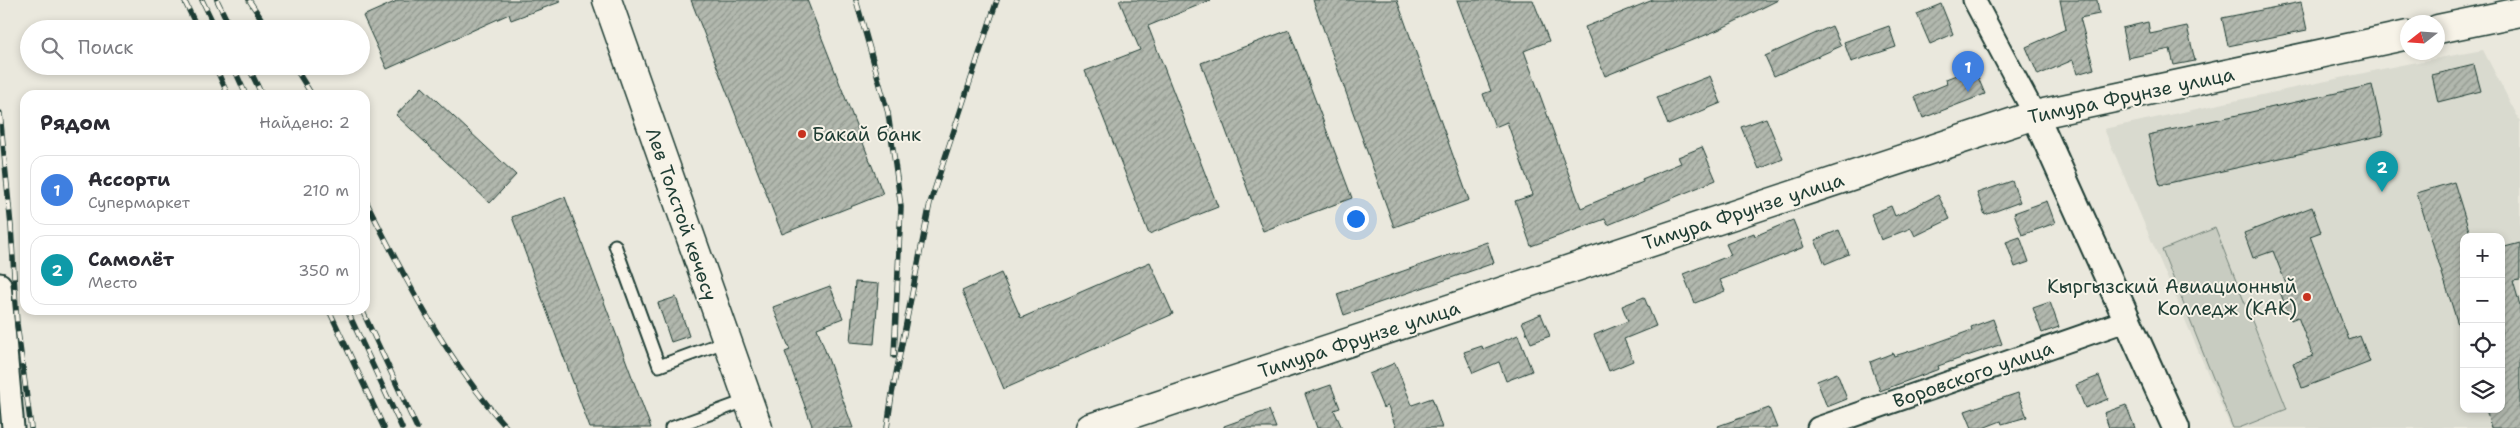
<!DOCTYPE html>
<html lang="ru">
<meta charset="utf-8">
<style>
body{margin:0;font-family:"Shantell Sans",sans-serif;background:#f2f2f3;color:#2b2b33}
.controls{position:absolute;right:15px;bottom:15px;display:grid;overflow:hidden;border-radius:10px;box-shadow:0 2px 8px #0003}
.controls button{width:45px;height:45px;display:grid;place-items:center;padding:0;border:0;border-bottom:1px solid #e1e1e2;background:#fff;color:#2b2b33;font:25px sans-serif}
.compass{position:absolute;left:2400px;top:15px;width:45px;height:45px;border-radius:50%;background:#fff;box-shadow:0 2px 8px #0003;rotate:253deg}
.you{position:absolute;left:1355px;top:218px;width:18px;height:18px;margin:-12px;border:4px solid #fff;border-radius:50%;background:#1a73e8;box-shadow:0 0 0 8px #1a73e833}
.badge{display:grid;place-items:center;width:32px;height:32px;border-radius:50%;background:#c8321e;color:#fff;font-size:16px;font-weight:700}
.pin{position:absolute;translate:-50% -41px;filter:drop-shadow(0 1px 2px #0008)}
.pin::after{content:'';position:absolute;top:26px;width:18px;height:15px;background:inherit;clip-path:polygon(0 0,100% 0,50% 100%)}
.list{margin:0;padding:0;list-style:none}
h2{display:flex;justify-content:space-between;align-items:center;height:65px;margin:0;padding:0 20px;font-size:21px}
h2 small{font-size:16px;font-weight:400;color:#7c7c81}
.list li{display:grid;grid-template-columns:32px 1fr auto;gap:15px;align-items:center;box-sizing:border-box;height:70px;margin:0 10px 10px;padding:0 10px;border:1px solid #e1e1e2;border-radius:15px}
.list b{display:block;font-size:19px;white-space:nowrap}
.list p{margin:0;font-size:16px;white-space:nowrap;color:#7c7c81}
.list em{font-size:16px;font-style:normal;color:#7c7c81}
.icon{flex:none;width:28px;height:28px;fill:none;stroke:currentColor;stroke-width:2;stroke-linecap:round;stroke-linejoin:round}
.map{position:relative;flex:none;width:2520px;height:428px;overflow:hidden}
.search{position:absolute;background:#fff;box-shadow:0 2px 8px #0003;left:20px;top:20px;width:350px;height:55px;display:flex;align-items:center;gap:12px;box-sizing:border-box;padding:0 18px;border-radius:28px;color:#7c7c81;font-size:19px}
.panel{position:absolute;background:#fff;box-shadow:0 2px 8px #0003;left:20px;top:90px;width:350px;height:225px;border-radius:15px}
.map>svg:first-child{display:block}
</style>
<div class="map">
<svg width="2520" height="428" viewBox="0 0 2520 428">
<defs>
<pattern id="building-hatch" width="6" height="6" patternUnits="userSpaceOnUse" patternTransform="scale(1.25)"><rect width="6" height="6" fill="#b2b8ae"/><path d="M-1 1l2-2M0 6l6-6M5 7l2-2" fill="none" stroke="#90978e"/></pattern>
</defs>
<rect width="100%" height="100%" fill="#eae8dd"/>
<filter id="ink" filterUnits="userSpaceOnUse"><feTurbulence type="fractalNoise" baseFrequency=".02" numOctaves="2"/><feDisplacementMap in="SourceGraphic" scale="10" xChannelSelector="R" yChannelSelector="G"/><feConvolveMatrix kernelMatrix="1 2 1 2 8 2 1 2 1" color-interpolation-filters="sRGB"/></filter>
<g filter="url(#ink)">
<path fill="#d9dacf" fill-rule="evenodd" d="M2483 50 2520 121V428H2231L2104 129 2401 65ZM2464 237H2501V409H2464Z"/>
<path fill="#c8ccc1" stroke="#74847a" d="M2215 228 2287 409 2239 428H2233L2162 250Z"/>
<g fill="url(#building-hatch)" stroke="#1f3d34">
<path d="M399 0H560V2L511 20 509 14 387 69 363 16Z"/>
<path d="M691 0H807L883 194 782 234Z"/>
<path d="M1119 0H1211L1148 26 1218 207 1149 234 1085 71 1140 50Z"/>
<path d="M1313 0H1397L1469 200 1394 227Z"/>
<path d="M1457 0H1533L1549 41 1524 51 1581 208 1643 182 1642 179 1681 163 1678 157 1702 147 1716 180 1608 225 1605 219 1531 246 1515 201 1533 195 1507 122 1495 127 1483 94 1491 91Z"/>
<path d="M1653 0H1778L1718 30 1605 76 1585 27Z"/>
<path d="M2060 0H2097L2099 14 2080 18 2094 69 2077 74 2073 60 2038 75 2026 47 2066 29Z"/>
<path d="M2301 2 2307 30 2228 46 2222 18Z"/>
<path d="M1941 4 1953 34 1930 44 1917 14Z"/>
<path d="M2148 22 2150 34 2187 26 2195 61 2174 65 2170 49 2128 58 2122 28Z"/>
<path d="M1832 26 1841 46 1774 76 1765 56Z"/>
<path d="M1889 26 1896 47 1851 62 1844 42Z"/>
<path d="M1289 30 1352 198 1263 231 1201 63Z"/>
<path d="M2474 65 2481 91 2438 102 2432 75Z"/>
<path d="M1974 68 1985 94 1923 118 1915 97 1947 84 1946 79Z"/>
<path d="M1710 76 1721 103 1668 125 1657 97Z"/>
<path d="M2372 85 2383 135 2160 185 2148 135Z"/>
<path d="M422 87 516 175 490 203 396 115Z"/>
<path d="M1766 118 1783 159 1759 169 1741 127Z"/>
<path d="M2012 181 2020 202 1985 215 1977 193Z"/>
<path d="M2454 182 2471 237H2464V331H2460L2417 193Z"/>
<path d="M1938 195 1950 219 1915 236 1911 228 1881 240 1871 214 1891 206 1895 216Z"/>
<path d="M565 197 651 428H590L512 217Z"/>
<path d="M2047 201 2055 223 2022 235 2014 213Z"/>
<path d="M2312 207 2321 232 2310 236 2349 340 2360 336 2370 362 2302 388 2293 363 2313 356 2298 317 2291 320 2280 292 2288 289 2273 251 2253 258 2244 233Z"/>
<path d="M1793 220 1804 247 1720 280 1725 291 1695 303 1683 274 1731 255 1726 244 1754 233 1755 236Z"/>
<path d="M1839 230 1849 254 1825 264 1815 240Z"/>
<path d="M2020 237 2029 262 2015 267 2006 242Z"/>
<path d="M1487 242 1494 263 1344 315 1337 294Z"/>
<path d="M2520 243V280L2513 281 2520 305V428H2491L2486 409H2501V248Z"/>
<path d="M1150 262 1173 314 1004 389 962 291 1001 273 1021 318Z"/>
<path d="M855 282 879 284 874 344 850 342Z"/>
<path d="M830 286 843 318 817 328 853 428H813L785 352 790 350 773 307Z"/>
<path d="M676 297 689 336 671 342 658 303Z"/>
<path d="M1644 297 1656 326 1624 339 1633 361 1609 371 1594 335 1628 321 1622 306Z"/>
<path d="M2050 302 2059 327 2042 333 2033 308Z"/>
<path d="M1541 314 1550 336 1531 343 1522 322Z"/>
<path d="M1993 319 2002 344 1938 366 1939 369 1880 391 1870 362 1893 353 1894 356 1930 345 1972 330 1971 327Z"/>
<path d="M1518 335 1532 371 1506 381 1499 362 1473 373 1464 352 1482 346 1483 349Z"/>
<path d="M1395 363 1412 405 1432 398 1442 428H1396L1388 406 1383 408 1369 374Z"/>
<path d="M1837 373 1847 399 1827 407 1817 381Z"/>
<path d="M2099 376 2108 399 2085 408 2076 385Z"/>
<path d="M1331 385 1340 408 1334 410 1342 428H1317L1305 394Z"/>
<path d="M2018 393 2027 417 2002 424 2001 421 1983 428H1972L1965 411Z"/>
<path d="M2126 405 2135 428H2109L2104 413Z"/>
<path d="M1769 408 1777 428H1719L1718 426Z"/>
<path d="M1269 410 1276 428H1224V426Z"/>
</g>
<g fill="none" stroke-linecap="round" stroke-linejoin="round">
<defs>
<g id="service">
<path d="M615 245 659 366 727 341"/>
<path d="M671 428 748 400"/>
</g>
<g id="minor">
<path d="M1974 0 2035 115"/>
<path d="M0 284 13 428"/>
<path d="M1818 428 2128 320"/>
</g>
<path id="tertiary" d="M2035 115 2176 428"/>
<g id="secondary">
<path d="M2438 29 2520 12"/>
<path d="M1090 428 2035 115 2408 35"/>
</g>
<path id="primary" d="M607 0 758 428"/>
</defs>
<use href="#service" stroke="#1f3d34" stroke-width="15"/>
<use href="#minor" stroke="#1f3d34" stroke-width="25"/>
<use href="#tertiary" stroke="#1f3d34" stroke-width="30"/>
<use href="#secondary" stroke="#1f3d34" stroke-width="31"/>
<use href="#primary" stroke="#1f3d34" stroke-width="31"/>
<use href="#service" stroke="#f7f3e8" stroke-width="11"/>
<use href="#minor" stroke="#f7f3e8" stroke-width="21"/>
<use href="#tertiary" stroke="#f7f3e8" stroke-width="26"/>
<use href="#secondary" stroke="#f7f3e8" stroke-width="28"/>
<use href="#primary" stroke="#f7f3e8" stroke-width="28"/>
<defs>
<g id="rail">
<path d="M184 0 198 29"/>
<path d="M202 0 216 29"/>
<path d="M217 0 231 29"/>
<path d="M249 0 268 29"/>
<path d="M856 0 888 113 901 207 894 356"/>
<path d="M215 66 228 95"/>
<path d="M233 66 246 95"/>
<path d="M248 66 262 95"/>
<path d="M294 66 312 95"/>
<path d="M0 113 11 226 17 324 31 428"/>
<path d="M365 199C405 279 447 361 507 428"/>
<path d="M329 310 384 428"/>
<path d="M347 310 402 428"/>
<path d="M362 310 417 428"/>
<path d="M887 428 892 394 930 203 997 0"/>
</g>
</defs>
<use href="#rail" stroke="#1f3d34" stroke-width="5.5"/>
<use href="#rail" stroke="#f7f3e8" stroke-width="4" stroke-dasharray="11" stroke-linecap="butt"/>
</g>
</g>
<g fill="#c8321e" stroke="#f7f3e8" stroke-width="2">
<circle cx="802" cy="134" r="5"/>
<circle cx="2307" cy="297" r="5"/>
</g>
<g text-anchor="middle" stroke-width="4" stroke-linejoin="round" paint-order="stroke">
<g font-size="19" fill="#1f3d34" stroke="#f7f3e8">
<text transform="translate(2131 95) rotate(-12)" y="7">Тимура Фрунзе улица</text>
<text transform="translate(1743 211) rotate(-18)" y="7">Тимура Фрунзе улица</text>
<text transform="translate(682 214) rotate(71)" y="7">Лев Толстой көчөсү</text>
<text transform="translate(1359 339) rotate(-18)" y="7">Тимура Фрунзе улица</text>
<text transform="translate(1973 374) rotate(-19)" y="7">Воровского улица</text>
</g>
<g font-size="19" fill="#1f3d34" stroke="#f7f3e8" text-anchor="start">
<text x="812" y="141">Бакай банк</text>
<text x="2297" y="293" text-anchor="end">Кыргызский Авиационный<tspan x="2297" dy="22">Колледж (КАК)</tspan></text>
</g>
</g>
</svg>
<div class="controls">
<button>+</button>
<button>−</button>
<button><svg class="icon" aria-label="locate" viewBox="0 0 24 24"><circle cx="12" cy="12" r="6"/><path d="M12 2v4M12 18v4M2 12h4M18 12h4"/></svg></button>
<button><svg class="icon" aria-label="layers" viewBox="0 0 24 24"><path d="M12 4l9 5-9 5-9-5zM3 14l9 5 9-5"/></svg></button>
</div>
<svg class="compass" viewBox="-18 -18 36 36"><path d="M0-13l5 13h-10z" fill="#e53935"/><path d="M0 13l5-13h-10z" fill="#7c7c81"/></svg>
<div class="you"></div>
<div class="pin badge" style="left:1968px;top:92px;background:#3f7fe0">1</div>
<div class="pin badge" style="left:2382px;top:192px;background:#0f9aa8">2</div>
<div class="search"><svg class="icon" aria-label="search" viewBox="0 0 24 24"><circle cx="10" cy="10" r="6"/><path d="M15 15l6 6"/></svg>Поиск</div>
<section class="panel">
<h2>Рядом<small>Найдено: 2</small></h2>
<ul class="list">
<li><span class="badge" style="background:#3f7fe0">1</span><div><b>Ассорти</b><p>Супермаркет</p></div><em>210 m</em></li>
<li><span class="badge" style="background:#0f9aa8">2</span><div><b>Самолёт</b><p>Место</p></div><em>350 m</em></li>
</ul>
</section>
</div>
